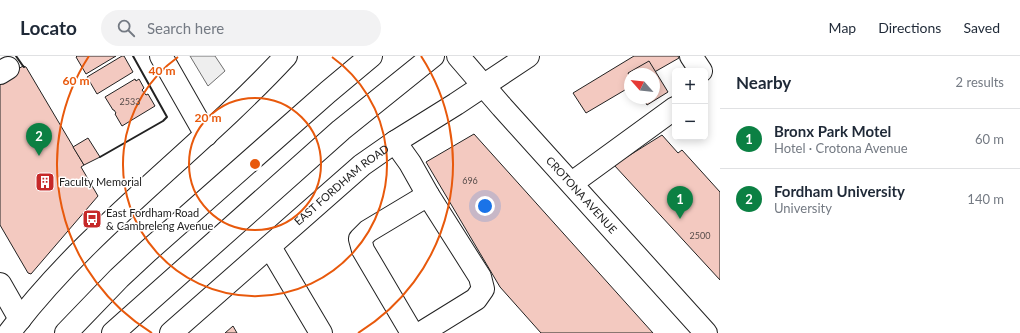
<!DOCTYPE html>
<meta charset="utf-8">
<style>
body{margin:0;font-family:Lato,sans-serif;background:#f2f2f3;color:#1f2937}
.controls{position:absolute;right:12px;top:12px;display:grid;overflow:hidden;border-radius:6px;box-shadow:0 2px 10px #0003}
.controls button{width:36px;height:36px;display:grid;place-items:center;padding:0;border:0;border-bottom:1px solid #e0e1e3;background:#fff;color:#1f2937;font:20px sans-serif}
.compass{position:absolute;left:624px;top:12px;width:36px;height:36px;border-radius:50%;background:#fff;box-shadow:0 2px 10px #0003;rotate:297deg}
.you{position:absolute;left:485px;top:150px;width:14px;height:14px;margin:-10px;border:3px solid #fff;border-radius:50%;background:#1a73e8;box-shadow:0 0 0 6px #1a73e833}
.badge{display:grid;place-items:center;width:26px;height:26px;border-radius:50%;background:#0b8043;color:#fff;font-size:13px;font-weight:700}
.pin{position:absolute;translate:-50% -33px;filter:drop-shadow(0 1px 2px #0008)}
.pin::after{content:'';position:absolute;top:21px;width:14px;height:12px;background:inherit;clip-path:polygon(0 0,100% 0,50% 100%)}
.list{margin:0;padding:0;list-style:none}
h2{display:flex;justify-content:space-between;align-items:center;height:52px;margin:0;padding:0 16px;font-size:17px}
h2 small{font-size:13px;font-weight:400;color:#747a83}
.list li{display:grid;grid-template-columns:26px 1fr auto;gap:12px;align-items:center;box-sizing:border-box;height:60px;padding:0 16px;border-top:1px solid #e0e1e3}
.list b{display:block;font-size:15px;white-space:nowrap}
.list p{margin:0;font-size:13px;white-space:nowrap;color:#747a83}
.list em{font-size:13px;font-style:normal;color:#747a83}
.icon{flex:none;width:22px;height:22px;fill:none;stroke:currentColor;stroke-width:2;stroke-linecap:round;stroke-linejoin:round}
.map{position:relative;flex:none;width:720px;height:277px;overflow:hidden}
header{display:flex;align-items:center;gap:24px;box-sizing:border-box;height:56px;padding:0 20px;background:#fff;border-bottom:1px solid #e0e1e3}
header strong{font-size:19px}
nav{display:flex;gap:22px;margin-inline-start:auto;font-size:14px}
.search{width:280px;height:36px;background:#f2f2f3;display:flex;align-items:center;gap:10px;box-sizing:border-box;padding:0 14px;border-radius:22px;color:#747a83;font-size:15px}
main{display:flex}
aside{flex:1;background:#fff}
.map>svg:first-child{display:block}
</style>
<header>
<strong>Locato</strong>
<div class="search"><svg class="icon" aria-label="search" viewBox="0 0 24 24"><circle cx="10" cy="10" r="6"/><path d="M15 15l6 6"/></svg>Search here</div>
<nav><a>Map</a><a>Directions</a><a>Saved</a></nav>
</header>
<main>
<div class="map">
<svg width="720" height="277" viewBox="0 0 720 277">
<rect width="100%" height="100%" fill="#fff"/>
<path fill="#eee" stroke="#6f6f6f" d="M190 0H215L225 15 208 30Z"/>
<g fill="#f3c9c0" stroke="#222">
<path d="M77 0H116L86 18 76 1Z"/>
<path d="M122 0H124L133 16 97 38 87 21Z"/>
<path d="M634 0H678L679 2 651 18H630V31L586 57 573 37Z"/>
<path d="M649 5 668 36 647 49 643 42H654V18H630V21L628 17Z"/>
<path d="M23 10 26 11 84 109 81 111 98 140 31 218 28 217 0 169V24Z"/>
<path d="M135 23 136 25 139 23 144 32 142 34 146 39 148 38 155 50 122 70 115 58 116 57 114 54H113L105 41Z"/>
<path d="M474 78 653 277H541L500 231 426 106Z"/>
<path d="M662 79 678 97 682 94 720 136V224L614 109Z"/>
<path d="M88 82 100 101 84 109 73 91Z"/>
<path d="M233 270 237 277H225Z"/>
</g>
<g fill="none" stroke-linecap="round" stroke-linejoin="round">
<defs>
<g id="minor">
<path d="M161 0 206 79"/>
<path id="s1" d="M458 0 502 51 706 277"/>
<path d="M691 0 701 15"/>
<path d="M0 17 8 12"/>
<path d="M395 86 410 107 428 139"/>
<path d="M572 127 675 52"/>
<path d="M270 191 321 277"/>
<path d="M0 228 20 263"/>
<path d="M9 277C88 172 197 96 286 0"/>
<path id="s2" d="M171 277 362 109 395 86 456 48 528 0"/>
<path d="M412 277 363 194 360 183 368 175 428 139 480 221 483 233 476 243 421 277"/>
</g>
<g id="major">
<path d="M66 277 119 222 148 195 328 36 371 0"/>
<path d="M113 277 341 74 433 0"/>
</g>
</defs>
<use href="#minor" stroke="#222" stroke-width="24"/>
<use href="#major" stroke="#222" stroke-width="24"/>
<use href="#minor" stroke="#fff" stroke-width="22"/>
<use href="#major" stroke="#fff" stroke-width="22"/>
<g stroke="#222" stroke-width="2">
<path d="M16 0 23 10 24 11"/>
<path d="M100 101 163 65 167 61 133 0"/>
</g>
</g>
<g fill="none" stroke="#e8590c" stroke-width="2">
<circle cx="255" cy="108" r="66"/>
<path d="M332 1A132 132 0 1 1 178 1"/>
<path d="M152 277A198 198 0 0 1 89 0M421 0A198 198 0 0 1 358 277"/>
</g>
<defs>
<symbol id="building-square" viewBox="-11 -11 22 22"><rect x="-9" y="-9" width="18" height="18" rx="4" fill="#c62828" stroke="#fff"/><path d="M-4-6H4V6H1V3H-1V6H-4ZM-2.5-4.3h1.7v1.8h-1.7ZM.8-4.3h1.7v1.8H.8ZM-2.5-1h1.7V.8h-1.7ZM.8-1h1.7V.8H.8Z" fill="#fff"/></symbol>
<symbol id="bus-square" viewBox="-11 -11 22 22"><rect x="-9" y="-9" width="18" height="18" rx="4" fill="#c62828" stroke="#fff"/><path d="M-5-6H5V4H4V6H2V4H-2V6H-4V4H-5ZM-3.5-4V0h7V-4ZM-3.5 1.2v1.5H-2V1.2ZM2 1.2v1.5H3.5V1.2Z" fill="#fff"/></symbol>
</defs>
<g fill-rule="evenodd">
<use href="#building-square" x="34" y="115" width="22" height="22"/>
<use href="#bus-square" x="81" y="152" width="22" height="22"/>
</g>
<g text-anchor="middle" stroke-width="3" stroke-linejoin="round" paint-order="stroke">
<g font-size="9" fill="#564c4a">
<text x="130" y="49">2533</text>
<text x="470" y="128">696</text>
<text x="700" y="183">2500</text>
</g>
<g font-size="11" fill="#222" stroke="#fff" text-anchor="start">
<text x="59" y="130">Faculty Memorial</text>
<text x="106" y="161">East Fordham Road<tspan x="106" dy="13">&amp; Cambreleng Avenue</tspan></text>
</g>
<g font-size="11" fill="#222" stroke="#fff">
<text dy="4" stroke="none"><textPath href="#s2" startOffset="226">EAST FORDHAM ROAD</textPath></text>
<text dy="4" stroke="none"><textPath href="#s1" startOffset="186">CROTONA AVENUE</textPath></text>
</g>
</g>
<circle cx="255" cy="108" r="6" fill="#e8590c" stroke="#fff" stroke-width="2"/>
<g font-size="12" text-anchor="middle" font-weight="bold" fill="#e8590c" stroke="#fff" stroke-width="3" stroke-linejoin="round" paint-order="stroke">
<text x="162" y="19">40 m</text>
<text x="76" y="29">60 m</text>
<text x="208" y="66">20 m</text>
</g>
</svg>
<div class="controls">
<button>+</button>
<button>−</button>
</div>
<svg class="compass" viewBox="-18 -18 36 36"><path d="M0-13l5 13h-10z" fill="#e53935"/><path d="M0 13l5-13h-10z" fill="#747a83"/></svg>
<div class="you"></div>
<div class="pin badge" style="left:680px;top:163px">1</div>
<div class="pin badge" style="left:39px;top:100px">2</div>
</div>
<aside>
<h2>Nearby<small>2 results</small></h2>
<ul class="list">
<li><span class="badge">1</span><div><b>Bronx Park Motel</b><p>Hotel · Crotona Avenue</p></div><em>60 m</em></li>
<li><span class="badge">2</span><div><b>Fordham University</b><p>University</p></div><em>140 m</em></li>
</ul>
</aside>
</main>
